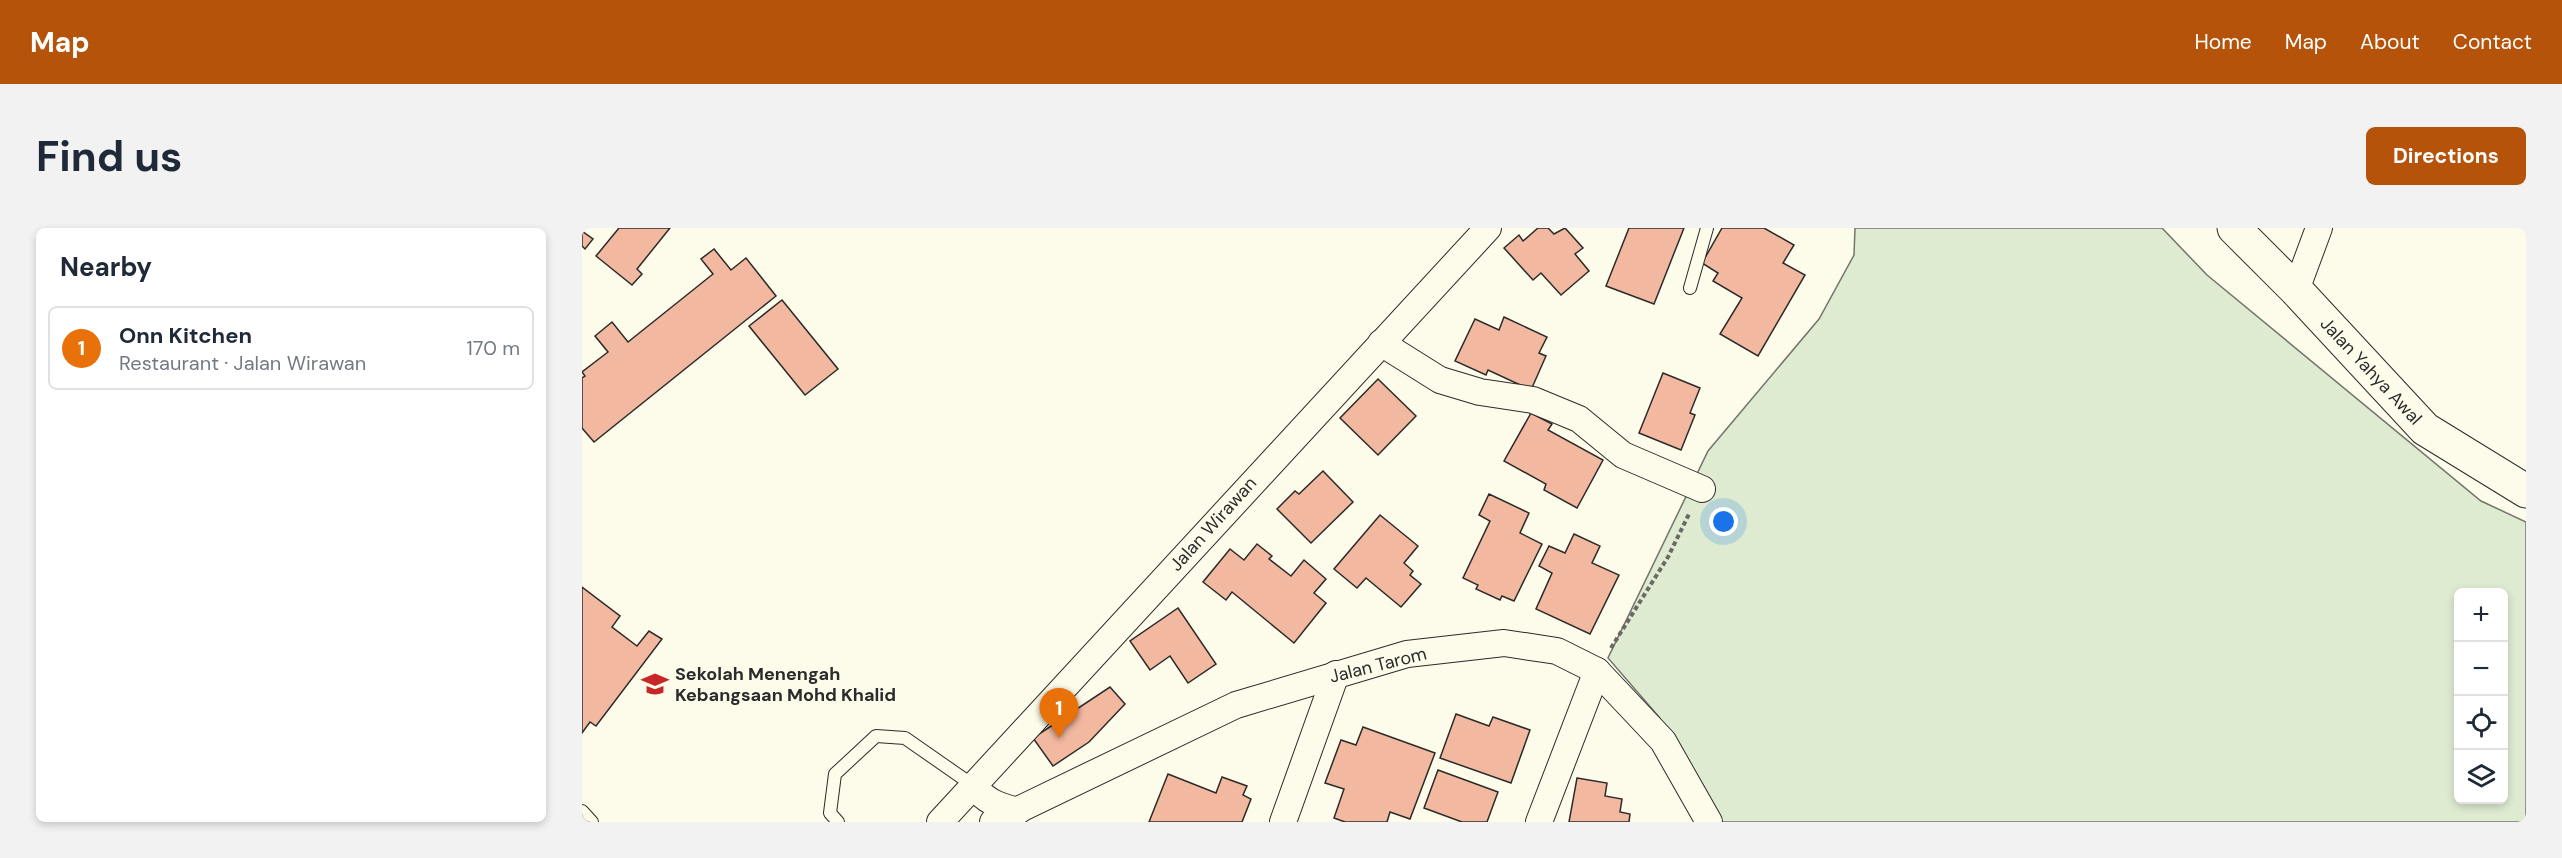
<!DOCTYPE html>
<meta charset="utf-8">
<style>
body{margin:0;font-family:"DM Sans",sans-serif;background:#f2f2f3;color:#1f2937}
.controls{position:absolute;right:18px;bottom:18px;display:grid;overflow:hidden;border-radius:9px;box-shadow:0 3px 9px #0003}
.controls button{width:54px;height:54px;display:grid;place-items:center;padding:0;border:0;border-bottom:2px solid #e0e1e3;background:#fff;color:#1f2937;font:30px sans-serif}
.you{position:absolute;left:1142px;top:294px;width:21px;height:21px;margin:-15px;border:4px solid #fff;border-radius:50%;background:#1a73e8;box-shadow:0 0 0 9px #1a73e833}
.badge{display:grid;place-items:center;width:39px;height:39px;border-radius:50%;background:#b45309;color:#fff;font-size:20px;font-weight:700}
.pin{position:absolute;translate:-50% -50px;filter:drop-shadow(0 2px 3px #0008)}
.pin::after{content:'';position:absolute;top:32px;width:21px;height:18px;background:inherit;clip-path:polygon(0 0,100% 0,50% 100%)}
.list{margin:0;padding:0;list-style:none}
h2{display:flex;justify-content:space-between;align-items:center;height:78px;margin:0;padding:0 24px;font-size:26px}
h2 small{font-size:20px;font-weight:400;color:#747a83}
.list li{display:grid;grid-template-columns:39px 1fr auto;gap:18px;align-items:center;box-sizing:border-box;height:84px;margin:0 12px 12px;padding:0 12px;border:2px solid #e0e1e3;border-radius:9px}
.list b{display:block;font-size:22px;white-space:nowrap}
.list p{margin:0;font-size:20px;white-space:nowrap;color:#747a83}
.list em{font-size:20px;font-style:normal;color:#747a83}
.icon{flex:none;width:33px;height:33px;fill:none;stroke:currentColor;stroke-width:2;stroke-linecap:round;stroke-linejoin:round}
.map{position:relative;flex:none;width:1944px;height:594px;overflow:hidden;border-radius:9px}
header{display:flex;align-items:center;gap:36px;box-sizing:border-box;height:84px;padding:0 30px;background:#b45309;color:#fff}
header strong{font-size:28px}
nav{display:flex;gap:33px;margin-inline-start:auto;font-size:21px}
.intro{display:flex;align-items:center;justify-content:space-between;box-sizing:border-box;height:144px;padding:0 36px}
h1{margin:0;font-size:42px}
.button{padding:15px 27px;border-radius:9px;background:#b45309;color:#fff;font-size:21px;font-weight:700}
main{display:flex;gap:36px;padding:0 36px}
aside{flex:1;background:#fff;border-radius:9px;box-shadow:0 3px 9px #0003}
.map>svg:first-child{display:block}
</style>
<header>
<strong>Map</strong>
<nav><a>Home</a><a>Map</a><a>About</a><a>Contact</a></nav>
</header>
<div class="intro"><h1>Find us</h1><a class="button">Directions</a></div>
<main>
<aside>
<h2>Nearby<small></small></h2>
<ul class="list">
<li><span class="badge" style="background:#e8710a">1</span><div><b>Onn Kitchen</b><p>Restaurant · Jalan Wirawan</p></div><em>170 m</em></li>
</ul>
</aside>
<div class="map">
<svg width="1944" height="594" viewBox="0 0 1944 594">
<rect width="100%" height="100%" fill="#fdfbea"/>
<path fill="#deebd1" stroke="#74746e" stroke-width="1.5" fill-rule="evenodd" d="M1273 0H1580L1625 47 1899 273 1944 294V594H1137L1077 489 1026 430 1126 223 1237 91 1272 27ZM1876 364H1922V572H1876Z"/>
<g fill="#f2b8a0" stroke="#2b2b2b" stroke-width="1.5">
<path d="M37 0H88L55 41 60 46 50 57 14 28Z"/>
<path d="M956 0H966L972 6 983 0 1001 20 993 26 1007 43 979 67 959 45 951 52 922 20 937 7 941 13Z"/>
<path d="M1047 0H1102L1072 76 1024 58Z"/>
<path d="M1140 0H1182L1212 17 1201 35 1223 47 1176 128 1138 106 1160 70 1131 53 1136 45 1120 35Z"/>
<path d="M0 3 11 11 3 21 0 18Z"/>
<path d="M132 21 149 42 164 30 194 68 12 214 0 200V150L3 148 0 144 26 124 13 108 30 94 46 114 131 46 119 31Z"/>
<path d="M200 72 256 141 223 167 167 98Z"/>
<path d="M922 89 965 109 957 125 964 128 949 162 906 142 904 147 873 133 893 91 917 102Z"/>
<path d="M1081 145 1118 160 1108 185 1113 187 1099 222 1057 205Z"/>
<path d="M796 151 834 188 796 227 758 190Z"/>
<path d="M949 185 970 196 966 202 1021 232 995 280 962 262 964 256 922 233Z"/>
<path d="M741 243 771 274 729 315 695 281 713 263 717 266Z"/>
<path d="M907 266 947 285 938 305 960 316 932 373 920 368 918 372 894 361 896 357 881 350 908 293 897 287Z"/>
<path d="M798 287 836 318 822 335 831 343 828 347 839 356 819 379 784 350 775 360 752 341Z"/>
<path d="M992 306 1018 318 1010 335 1037 347 1008 406 954 381 970 345 957 338 967 318 983 325Z"/>
<path d="M675 316 690 328 687 331 709 348 722 332 744 351 732 365 744 375 712 415 650 364 644 372 621 354 648 321 662 332Z"/>
<path d="M0 359 38 388 30 399 55 418 67 403 80 411 14 498 8 494 0 505Z"/>
<path d="M596 380 634 436 606 455 588 428 568 442 548 413Z"/>
<path d="M528 459 543 476 507 514 471 538 451 510Z"/>
<path d="M874 486 907 498 911 489 948 502 929 555 858 530Z"/>
<path d="M781 499 853 525 828 591 808 584 805 594H763L752 590 762 561 743 555 759 512 774 517Z"/>
<path d="M856 542 916 564 905 594H880L842 580Z"/>
<path d="M586 546 634 565 640 549 665 558 661 567 669 571 660 594H567Z"/>
<path d="M995 550 1025 555 1023 568 1040 571 1038 584 1048 586 1047 594H987Z"/>
</g>
<g fill="none" stroke-linecap="round" stroke-linejoin="round">
<defs>
<g id="service">
<path d="M1108 60 1125 0"/>
<path d="M0 583 10 594"/>
<path d="M256 594 248 585 253 546 294 508 323 510 392 558"/>
</g>
<g id="minor">
<path d="M1714 62 1737 0"/>
<path d="M799 115 858 152 898 164 951 172 997 191 1041 227 1120 261"/>
<path d="M392 558C404 574 417 578 436 583"/>
<path d="M358 594 906 0"/>
<path d="M411 594 654 477 825 426 922 415 975 423 1015 443 1081 513 1127 594"/>
<path d="M701 594 754 446"/>
<path d="M957 594 1015 443"/>
</g>
<path id="secondary" d="M1652 0 1714 62 1843 201 1944 263"/>
</defs>
<use href="#service" stroke="#2b2b2b" stroke-width="14"/>
<use href="#minor" stroke="#2b2b2b" stroke-width="28"/>
<use href="#secondary" stroke="#2b2b2b" stroke-width="35"/>
<path stroke="#6a6964" stroke-width="4" stroke-dasharray="4.5 3" stroke-linecap="butt" d="M1029 420 1086 329 1108 284"/>
<use href="#service" stroke="#fdfbea" stroke-width="12"/>
<use href="#minor" stroke="#fdfbea" stroke-width="26"/>
<use href="#secondary" stroke="#fdfbea" stroke-width="33"/>
</g>
<defs>
<symbol id="school-bare" viewBox="-9 -9 18 18"><path d="M0-5L7-2L0 1L-7-2ZM-4 1L0 2.5L4 1V4Q0 6-4 4Z" fill="#c62828" stroke="#fdfbea" stroke-width="2.5" paint-order="stroke"/></symbol>
</defs>
<g fill-rule="evenodd">
<use href="#school-bare" x="54" y="437" width="38" height="38"/>
</g>
<g text-anchor="middle" stroke-width="4.5" stroke-linejoin="round" paint-order="stroke">
<g font-size="18" fill="#2b2b2b" stroke="#fdfbea">
<text transform="translate(1789 143) rotate(47)" y="6">Jalan Yahya Awal</text>
<text transform="translate(631 296) rotate(-48)" y="6">Jalan Wirawan</text>
<text transform="translate(796 437) rotate(-14)" y="6">Jalan Tarom</text>
</g>
<g font-size="18" font-weight="bold" fill="#2b2b2b" stroke="#fdfbea" text-anchor="start">
<text x="93" y="452">Sekolah Menengah<tspan x="93" dy="21">Kebangsaan Mohd Khalid</tspan></text>
</g>
</g>
</svg>
<div class="controls">
<button>+</button>
<button>−</button>
<button><svg class="icon" aria-label="locate" viewBox="0 0 24 24"><circle cx="12" cy="12" r="6"/><path d="M12 2v4M12 18v4M2 12h4M18 12h4"/></svg></button>
<button><svg class="icon" aria-label="layers" viewBox="0 0 24 24"><path d="M12 4l9 5-9 5-9-5zM3 14l9 5 9-5"/></svg></button>
</div>
<div class="you"></div>
<div class="pin badge" style="left:477px;top:510px;background:#e8710a">1</div>
</div>
</main>
